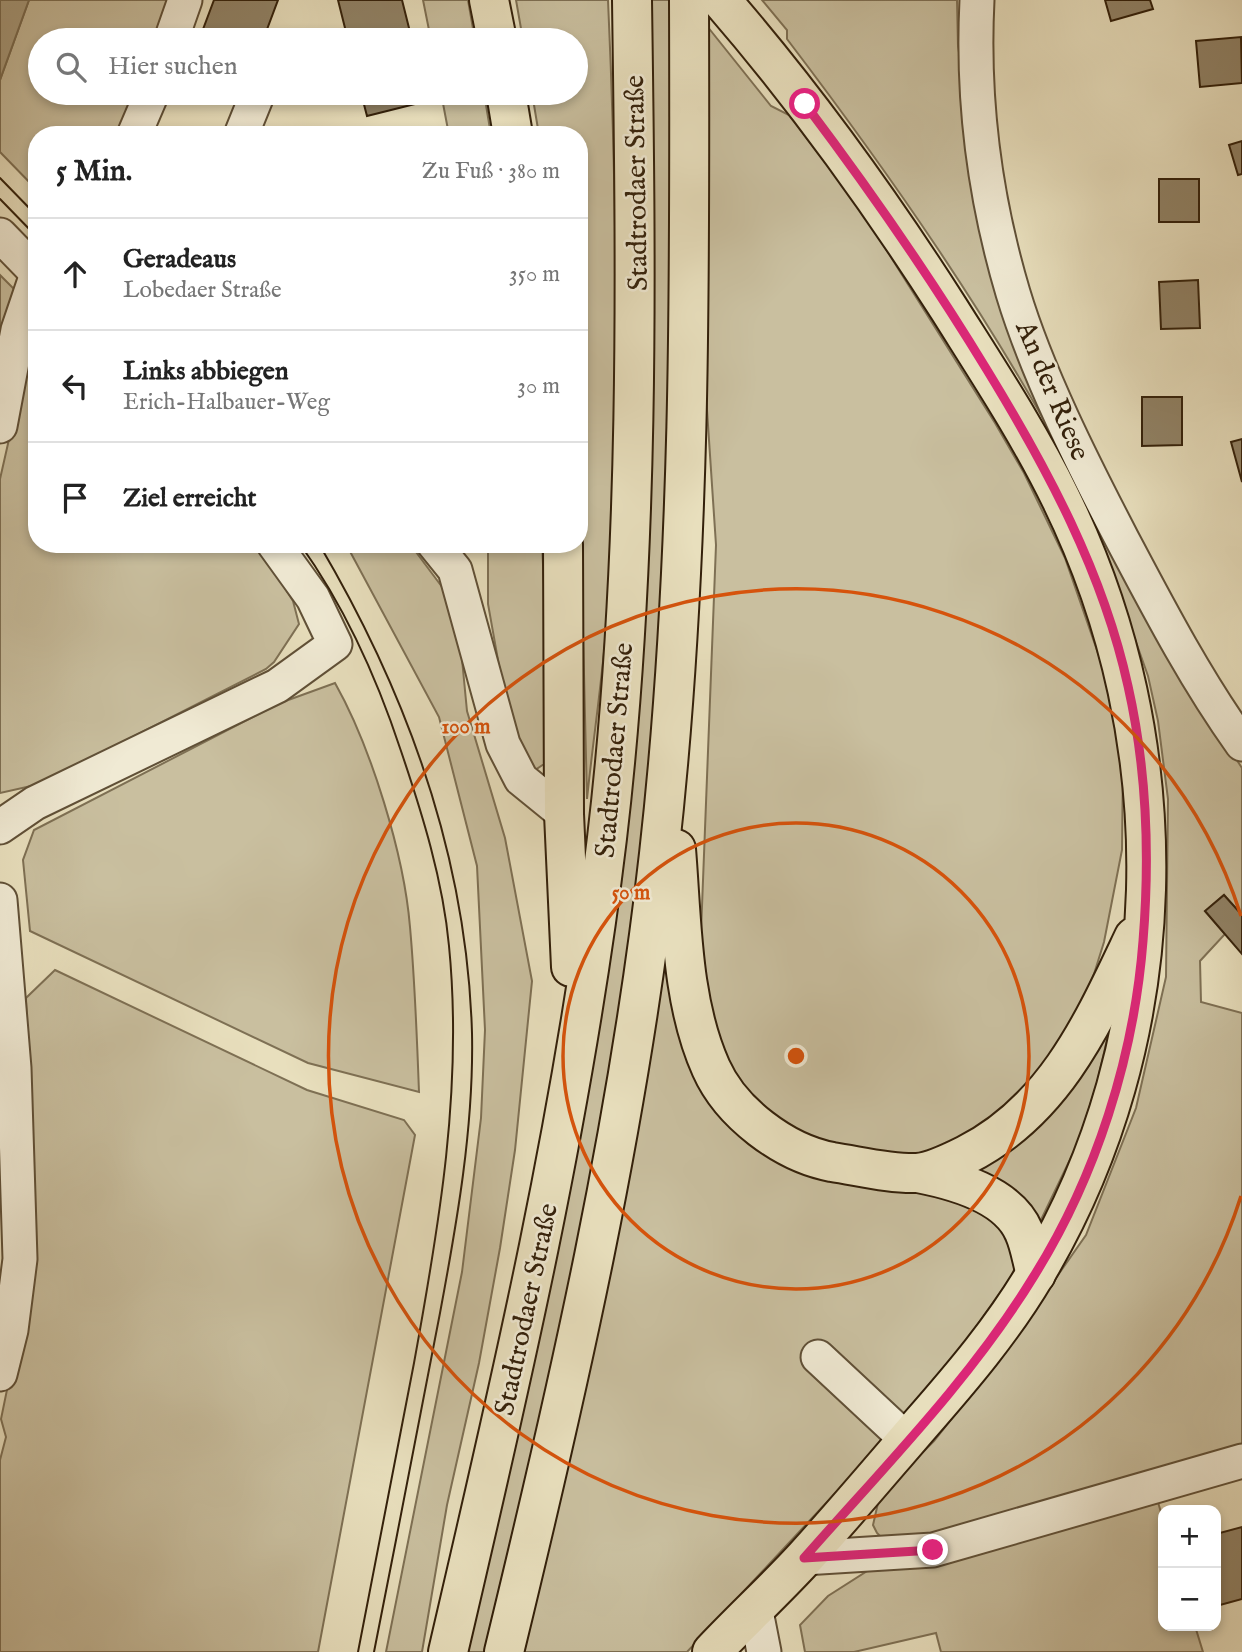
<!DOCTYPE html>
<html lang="de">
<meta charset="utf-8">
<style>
body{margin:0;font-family:"IM FELL English",serif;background:#f2f2f2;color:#222}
.controls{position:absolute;right:21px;bottom:21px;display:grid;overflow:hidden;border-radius:14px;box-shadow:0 4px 10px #0003}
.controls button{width:63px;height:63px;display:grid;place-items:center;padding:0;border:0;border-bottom:2px solid #e0e0e0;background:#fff;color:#222;font:35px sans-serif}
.stop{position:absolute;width:21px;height:21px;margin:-16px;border:5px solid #db2777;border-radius:50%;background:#fff}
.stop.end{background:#db2777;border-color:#fff;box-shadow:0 2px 7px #0008}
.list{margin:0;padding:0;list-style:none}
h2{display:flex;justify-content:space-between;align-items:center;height:91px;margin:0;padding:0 28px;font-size:30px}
h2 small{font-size:23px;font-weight:400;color:#767676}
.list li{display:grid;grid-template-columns:46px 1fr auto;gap:21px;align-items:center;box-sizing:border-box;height:112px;padding:0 28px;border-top:2px solid #e0e0e0}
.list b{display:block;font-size:26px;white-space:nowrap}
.list p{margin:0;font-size:23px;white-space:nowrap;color:#767676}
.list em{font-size:23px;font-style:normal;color:#767676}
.icon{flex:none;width:38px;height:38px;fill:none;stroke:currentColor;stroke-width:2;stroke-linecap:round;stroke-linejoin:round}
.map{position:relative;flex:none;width:1242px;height:1652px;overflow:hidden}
.search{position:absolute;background:#fff;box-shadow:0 4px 10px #0003;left:28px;top:28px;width:560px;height:77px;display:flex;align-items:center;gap:18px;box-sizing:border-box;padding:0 24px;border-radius:38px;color:#767676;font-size:26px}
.panel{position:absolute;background:#fff;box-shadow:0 4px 10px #0003;left:28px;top:126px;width:560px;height:427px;border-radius:28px}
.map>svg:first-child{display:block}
</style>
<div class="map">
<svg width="1242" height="1652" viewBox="0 0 1242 1652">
<rect width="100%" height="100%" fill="#e8dfbd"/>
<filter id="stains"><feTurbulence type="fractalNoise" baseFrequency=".00286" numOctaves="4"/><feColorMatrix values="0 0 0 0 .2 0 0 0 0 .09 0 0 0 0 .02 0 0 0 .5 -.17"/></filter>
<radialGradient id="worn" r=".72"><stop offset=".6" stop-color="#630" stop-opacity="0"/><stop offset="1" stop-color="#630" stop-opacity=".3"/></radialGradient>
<g fill="#c9bf9f" stroke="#7e7054" stroke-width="2">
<path d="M29 0H172L158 40H40V93H139L123 135H37V190L0 152V80Z"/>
<path d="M423 0H468L475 40H431Z"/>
<path d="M516 0H608C617 198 620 395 609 594 605 662 594 731 587 799L579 465V135H539L532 93H576V40H523Z"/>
<path d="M651 0H673C670 271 671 543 645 813 618 1097 551 1375 484 1652H466L565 1208 654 275Z"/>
<path d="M762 0H957L958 46 992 270 1073 473C991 319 892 177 787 39V30Z"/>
<path d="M707 26 771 106 789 115 862 211 995 423 1024 473 1065 558 1109 685 1123 762 1122 850 1104 942 1094 974 1081 1005 1051 1060 983 1130 923 1154 894 1157 804 1136 758 1103 733 1072 711 1022 701 932 716 545 705 380Z"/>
<path d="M441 93H484L491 135H449Z"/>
<path d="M0 275 16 291 0 363Z"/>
<path d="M36 320 37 544H257L293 601 299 624 274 662 266 669 40 784 0 793V479Z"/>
<path d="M1090 501 1216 728 1242 768V915L1224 895 1205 911 1225 934 1200 961 1201 1002 1242 1013V1455L909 1545 883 1539 877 1533 873 1525 878 1503 888 1487 934 1441 1002 1355 1086 1235 1136 1108 1166 977 1168 799 1158 721 1148 676 1131 628 1082 506Z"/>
<path d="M346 544H410L457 607 467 711 505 838 532 981 515 1150 500 1248 479 1363 447 1505 422 1652H386L462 1272 481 1118 485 1030 477 866 439 717Z"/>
<path d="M488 544H542L546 625 544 764 535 770 511 733 488 604Z"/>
<path d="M335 683C371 747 404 854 410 927 415 982 417 1037 419 1092L308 1063 30 931 23 860 34 830 280 703Z"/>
<path d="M670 921 716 1097 1001 1219 1016 1265 1011 1277 949 1365 855 1472 687 1652H523C576 1410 639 1167 670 921Z"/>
<path d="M55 970 307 1090 404 1120 415 1135 318 1652H0V1460L6 1437 1 1419 34 1258 26 998Z"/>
<path d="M1118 992 1097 1083 1078 1143 1039 1224 968 1170Z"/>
<path d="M1157 1499 1163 1519V1626H1195L1203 1652H941L936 1633 854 1652H805L800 1625 828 1596 872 1568Z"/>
</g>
<path fill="#aa9e80" stroke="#7a6c51" stroke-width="2" d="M0 0H29L0 80Z"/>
<g fill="#918367" stroke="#33200a" stroke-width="2">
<path d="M214 0H278L263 40H199Z"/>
<path d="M338 0H402L412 40H348Z"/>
<path d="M1105 0H1150L1153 9 1111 21Z"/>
<path d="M1241 37 1242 83 1200 87 1196 41Z"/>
<path d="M361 93H425L427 101 367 116Z"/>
<path d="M1242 141V174L1238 175 1229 145Z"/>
<rect x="1159" y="179" width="40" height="43"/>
<path d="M1198 280 1200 328 1161 329 1159 282Z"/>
<path d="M1142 397H1182V445L1142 446Z"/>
<path d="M1242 439V482L1231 442Z"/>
<path d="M1224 895 1242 915V954L1205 911Z"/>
<path d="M1242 1527V1599L1220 1605 1216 1590V1534Z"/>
</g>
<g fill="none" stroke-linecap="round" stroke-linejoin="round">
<defs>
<g id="minor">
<path d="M977 0C972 98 985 199 1013 293 1037 373 1083 464 1122 539 1159 609 1196 680 1242 744"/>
<path d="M171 40 185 0"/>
<path d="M134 135 152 93"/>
<path d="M241 135 258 93"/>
<path d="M0 235 37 273"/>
<path d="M0 426 18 330 37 274"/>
<path d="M434 544 455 570 503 744 521 779 564 814"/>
<path d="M0 827 35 803 277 686 335 644 313 598 274 544"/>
<path d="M0 900 14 1068 20 1259 11 1330 0 1374"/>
<path d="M818 1357 907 1440"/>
<path d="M804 1558 933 1550 1242 1461"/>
<path d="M755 1606 764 1652"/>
</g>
<g id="major">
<path d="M489 0 497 40"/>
<path d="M506 93 513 135"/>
<path d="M563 544 564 814 571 967"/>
<path d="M676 849C682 921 681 1001 711 1068 731 1113 784 1153 832 1162 859 1166 890 1174 917 1173 932 1172 952 1162 966 1155 1055 1110 1093 1023 1134 937"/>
<path d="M918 1173C954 1180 1008 1194 1024 1232 1030 1245 1032 1261 1036 1274"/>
<path d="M448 1652C511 1383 574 1113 607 838 640 559 636 279 632 0"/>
<path d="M504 1652C568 1389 629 1123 659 854 691 571 690 284 689 0"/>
<path d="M712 1652C743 1619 776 1589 806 1556 845 1513 882 1469 920 1425 962 1377 1003 1329 1036 1273 1176 1038 1181 744 1061 499 1029 433 988 371 949 309 880 201 805 97 721 0"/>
</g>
</defs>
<use href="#minor" stroke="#605037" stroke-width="37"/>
<use href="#major" stroke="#33200a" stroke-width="42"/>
<use href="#minor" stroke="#f0ead4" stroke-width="33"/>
<use href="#major" stroke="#e8dfbd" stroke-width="38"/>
<g stroke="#33200a" stroke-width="2">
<path d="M0 178 37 216"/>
<path d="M0 199 37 237"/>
<path d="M300 544C345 607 377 678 401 751 422 813 443 880 449 946 463 1087 439 1226 414 1363 396 1460 377 1556 358 1652"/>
<path d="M319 544C407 693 467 858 472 1033 474 1126 457 1222 440 1313 419 1426 396 1539 374 1652"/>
</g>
</g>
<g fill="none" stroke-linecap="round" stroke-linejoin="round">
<path stroke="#db2777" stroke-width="9" d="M805 104C870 190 931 278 987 370 1047 468 1103 572 1128 686 1147 770 1150 855 1143 941 1134 1057 1096 1177 1034 1276 971 1379 884 1467 804 1558L933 1550"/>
</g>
<g fill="none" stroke="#d6530c" stroke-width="3.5">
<circle cx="796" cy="1056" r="233"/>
<path d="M1241 1196A467 467 0 1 1 1241 916"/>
</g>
<g text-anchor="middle" stroke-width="5" stroke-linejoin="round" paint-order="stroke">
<g font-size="28" fill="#33200a" stroke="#f0ead4">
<text transform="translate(635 183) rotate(-91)" y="10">Stadtrodaer Straße</text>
<text transform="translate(1054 390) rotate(67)" y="10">An der Riese</text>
<text transform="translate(613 750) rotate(-85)" y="10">Stadtrodaer Straße</text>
<text transform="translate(525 1309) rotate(-78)" y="10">Stadtrodaer Straße</text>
</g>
</g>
<circle cx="796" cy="1056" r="10" fill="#d6530c" stroke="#f0ead4" stroke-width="3.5"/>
<g font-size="21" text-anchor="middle" font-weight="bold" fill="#d6530c" stroke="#f0ead4" stroke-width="5" stroke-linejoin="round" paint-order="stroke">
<text x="466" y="733">100 m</text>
<text x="631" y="899">50 m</text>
</g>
<rect width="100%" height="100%" filter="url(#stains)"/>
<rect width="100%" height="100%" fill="url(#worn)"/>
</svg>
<div class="controls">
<button>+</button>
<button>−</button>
</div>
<div class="stop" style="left:805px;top:104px"></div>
<div class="stop end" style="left:933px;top:1550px"></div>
<div class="search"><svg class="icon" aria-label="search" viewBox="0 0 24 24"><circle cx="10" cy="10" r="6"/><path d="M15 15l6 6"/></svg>Hier suchen</div>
<section class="panel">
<h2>5 Min.<small>Zu Fuß · 380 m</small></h2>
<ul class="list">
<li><svg class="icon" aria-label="ahead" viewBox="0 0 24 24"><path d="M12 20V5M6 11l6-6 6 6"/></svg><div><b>Geradeaus</b><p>Lobedaer Straße</p></div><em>350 m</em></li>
<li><svg class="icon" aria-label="left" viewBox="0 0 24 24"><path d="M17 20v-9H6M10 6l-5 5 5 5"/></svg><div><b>Links abbiegen</b><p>Erich-Halbauer-Weg</p></div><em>30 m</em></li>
<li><svg class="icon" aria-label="arrive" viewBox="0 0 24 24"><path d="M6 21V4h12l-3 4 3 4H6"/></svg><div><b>Ziel erreicht</b></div></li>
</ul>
</section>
</div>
